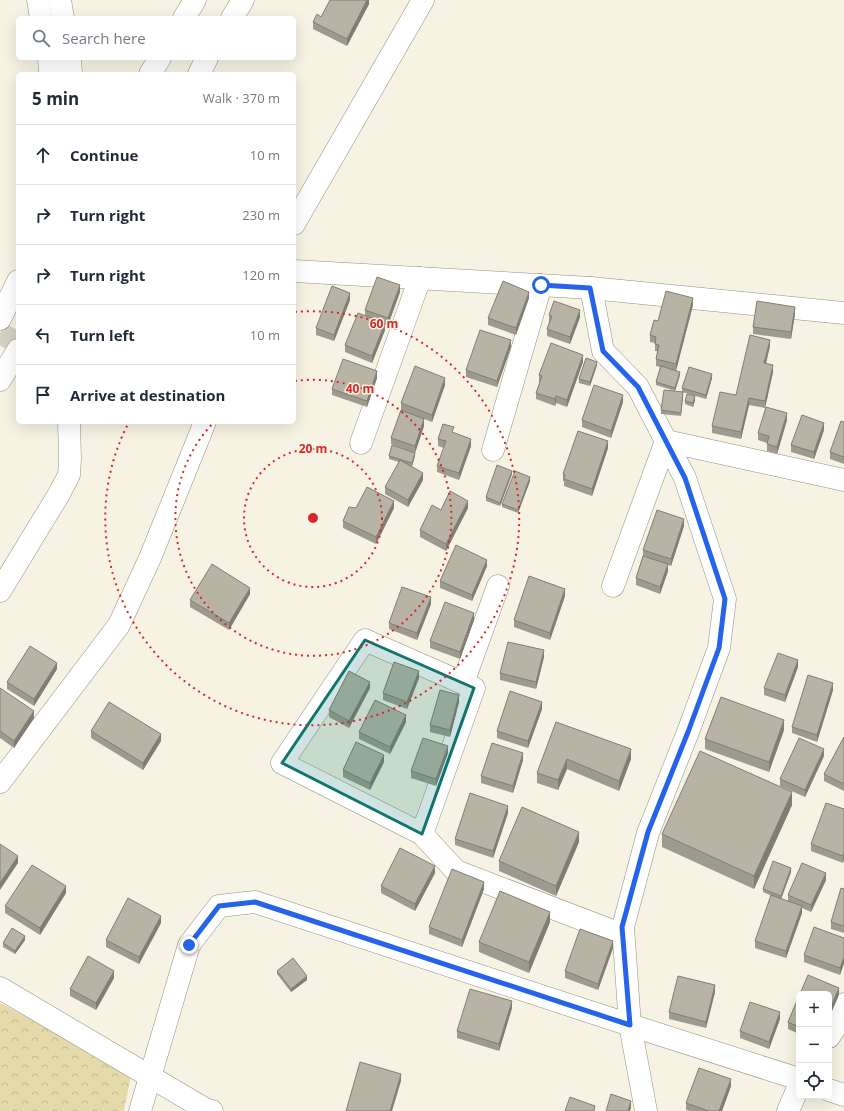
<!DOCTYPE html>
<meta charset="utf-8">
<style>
body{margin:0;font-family:"Open Sans",sans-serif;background:#f6f6f7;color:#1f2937}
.controls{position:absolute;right:12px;bottom:12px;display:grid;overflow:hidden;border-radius:6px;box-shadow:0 4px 16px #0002}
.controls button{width:36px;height:36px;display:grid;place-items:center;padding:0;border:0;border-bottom:1px solid #e0e1e3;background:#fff;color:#1f2937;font:20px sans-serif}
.stop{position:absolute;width:12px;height:12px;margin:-9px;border:3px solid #2563eb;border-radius:50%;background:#fff}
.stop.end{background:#2563eb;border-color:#fff;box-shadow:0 1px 4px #0008}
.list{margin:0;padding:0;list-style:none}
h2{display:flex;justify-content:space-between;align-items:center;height:52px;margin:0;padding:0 16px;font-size:17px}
h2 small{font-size:13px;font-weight:400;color:#747a83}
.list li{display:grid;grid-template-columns:26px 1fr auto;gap:12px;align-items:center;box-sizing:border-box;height:60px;padding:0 16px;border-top:1px solid #e0e1e3}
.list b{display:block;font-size:15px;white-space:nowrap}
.list em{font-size:13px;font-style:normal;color:#747a83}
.icon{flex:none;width:22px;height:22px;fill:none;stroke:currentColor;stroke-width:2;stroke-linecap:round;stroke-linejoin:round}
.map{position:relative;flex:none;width:844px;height:1111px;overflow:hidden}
.search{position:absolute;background:#fff;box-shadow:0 4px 16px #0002;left:16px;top:16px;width:280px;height:44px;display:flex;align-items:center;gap:10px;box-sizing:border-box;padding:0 14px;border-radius:6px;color:#747a83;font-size:15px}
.panel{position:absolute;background:#fff;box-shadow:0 4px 16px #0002;left:16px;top:72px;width:280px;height:352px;border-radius:6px}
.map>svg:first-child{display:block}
</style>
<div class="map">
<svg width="844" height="1111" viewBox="0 0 844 1111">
<defs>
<pattern id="forest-crowns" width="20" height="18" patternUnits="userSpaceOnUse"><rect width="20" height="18" fill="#e5daa9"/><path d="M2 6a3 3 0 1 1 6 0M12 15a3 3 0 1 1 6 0" fill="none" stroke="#c3ba90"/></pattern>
</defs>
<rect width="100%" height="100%" fill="#f6f3e4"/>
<path fill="url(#forest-crowns)" d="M0 1003 132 1070 124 1111H0Z"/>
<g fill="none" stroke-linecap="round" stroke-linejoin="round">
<path stroke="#d3d1c3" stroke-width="22" stroke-dasharray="22 11" stroke-linecap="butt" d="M0 333 18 343"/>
<defs>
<g id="minor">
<path d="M232 18 243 0"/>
<path d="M199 74 207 58"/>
<path d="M294 224 423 0"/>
<path d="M294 271 591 288 844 313"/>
<path d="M591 288 603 351 638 387 685 478 725 599 719 648 688 732 648 833 623 927 630 1025 646 1111"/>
<path d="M361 443 420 278"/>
<path d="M493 450 541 285"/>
<path d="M613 586 666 441 844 480"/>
<path d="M0 591 59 494 69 475 70 459 69 422"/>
<path d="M463 683 498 586"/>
<path d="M0 782 119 625 150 558 205 422"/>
<path d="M422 834 474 688 365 640 282 763 422 834 456 871 623 935"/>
<path d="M0 988 205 1109 212 1111"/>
<path d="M829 1037 835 1028 844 1004"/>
<path d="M829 1090 844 1095"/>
<path d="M140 1111 189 945 219 906 255 902 630 1025 799 1079"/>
<path d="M788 1111 799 1086"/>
</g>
<g id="highway">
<path d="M38 0 41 18"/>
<path d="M60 0 63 18"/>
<path d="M184 18 195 0"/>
<path d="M49 58 50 74"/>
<path d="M70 58 71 74"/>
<path d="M150 74 160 58"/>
<path d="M0 319 18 281"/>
<path d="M0 380 18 350"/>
</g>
</defs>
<use href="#minor" stroke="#929082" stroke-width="23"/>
<use href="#highway" stroke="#929082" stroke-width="23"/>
<use href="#minor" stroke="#fff" stroke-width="22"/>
<use href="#highway" stroke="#fff" stroke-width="22"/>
</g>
<g fill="#9d9b8f">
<path d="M369 0V4L347 46 313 29V22L321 17Z"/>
<path d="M400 292 388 325 385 324V330L372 363 345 352V345L365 316V310Z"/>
<path d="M529 298 516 335 488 325V318Z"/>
<path d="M350 300 334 341 316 335V328Z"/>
<path d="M693 305 676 370 680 375 675 391 656 385V382L660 367 656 366V359L658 351H655V343L650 342V335L658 321Z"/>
<path d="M795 314 791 339 753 334V327Z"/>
<path d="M549 315 580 317 570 344 547 336V329L549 322Z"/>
<path d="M770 346 766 364 773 372 765 408 749 405 741 439 712 433V426L736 395Z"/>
<path d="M511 347 497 387 466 377V370Z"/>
<path d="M583 362 567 407 556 403 555 406 536 399V393L540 382H539V375Z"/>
<path d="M597 365 590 386 579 383V379Z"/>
<path d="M377 378 367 407 332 395V389Z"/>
<path d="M712 378 706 399 682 392V388Z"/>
<path d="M445 385 432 422 424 419V426L415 453V456L412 466H410L423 480 408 507 385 494V487L399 462 389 459V456L407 450 391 444V438L401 410V403Z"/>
<path d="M683 396 681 416 661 414V410Z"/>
<path d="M695 400 693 407 685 404V401Z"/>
<path d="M623 402 611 438 582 427V420Z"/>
<path d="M787 420 777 454 767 451V443L758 440V433Z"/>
<path d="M844 422V464L830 459V452Z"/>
<path d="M824 430 814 459 791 452V445Z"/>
<path d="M454 433 471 446 459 480 437 472V466L444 448 438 446V439Z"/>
<path d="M608 448 592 496 564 486V481H563V474Z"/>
<path d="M512 474 500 506 486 501V497Z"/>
<path d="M530 481 518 513 502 507V504Z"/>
<path d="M356 508H394L376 544 343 528V521Z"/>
<path d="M468 508 446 551 420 537V530L441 510Z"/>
<path d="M684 526 671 566 668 565V571L660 594 636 585V578L643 556V550Z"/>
<path d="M487 566 472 601 440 588V581Z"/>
<path d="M250 594 229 630 190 607V600Z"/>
<path d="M565 596 550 640 514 627V620Z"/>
<path d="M431 604 417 640 389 629V623Z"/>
<path d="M474 620 460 659 430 648V641Z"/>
<path d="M544 657 536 689 500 680V673Z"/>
<path d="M798 667 785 702 764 695V688Z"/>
<path d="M57 669 34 706 7 689V682Z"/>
<path d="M419 678 407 709 383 700V693Z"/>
<path d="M0 688 34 718 14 748 0 738Z"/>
<path d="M370 688 349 728 329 717V710Z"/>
<path d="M833 690 817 742 792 733V727Z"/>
<path d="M459 702 450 737 430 732V725Z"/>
<path d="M542 709 528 748 497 738V731Z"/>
<path d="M406 722 390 754 359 739V732Z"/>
<path d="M556 722 631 759 619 791 567 769 558 790 537 783V773Z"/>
<path d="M784 730 769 772 705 749V739Z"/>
<path d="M91 731 161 741 143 770 91 738Z"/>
<path d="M844 737V791L824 781V774Z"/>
<path d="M448 753 436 786 411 778V771Z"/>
<path d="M824 756 805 797 780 786V779Z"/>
<path d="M523 760 513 793 481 783V776Z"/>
<path d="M384 762 370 790 343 777V770Z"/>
<path d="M792 805 754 889 662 847V834Z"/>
<path d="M844 809V859L843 863 811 851V844Z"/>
<path d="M508 813 493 858 455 845V839Z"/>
<path d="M579 842 556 896 499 871V861Z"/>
<path d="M791 872 781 899 788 901V895L826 880 811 912 802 908V913L786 958 755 948V941L772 896 763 892V889Z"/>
<path d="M435 873 415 911 381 893V886Z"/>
<path d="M484 889 462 947 429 934V927Z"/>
<path d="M844 889V933L831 929V922Z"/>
<path d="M66 893 40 935 5 913V906Z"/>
<path d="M550 922 529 973 479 952V942Z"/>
<path d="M161 923 139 964 106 947V940Z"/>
<path d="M844 938 840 975 804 962V955Z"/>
<path d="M25 940 15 954 3 947V943Z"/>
<path d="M613 948 598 990 565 978V971Z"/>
<path d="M277 971 307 980 291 992 277 974Z"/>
<path d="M114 978 96 1010 70 996V989Z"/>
<path d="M715 992 706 1028 669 1019V1012Z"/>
<path d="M799 996V1034L788 1029V1022Z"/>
<path d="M512 1008 499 1051 457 1038V1031Z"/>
<path d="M780 1019 769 1049 740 1038V1031Z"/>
<path d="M731 1086 722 1111H690L686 1110V1103Z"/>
</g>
<g fill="#807e74">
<path d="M367 0H369V4L347 46V39Z"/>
<path d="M400 285V292L388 325V318Z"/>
<path d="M529 292V298L516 335V328Z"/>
<path d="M350 293V300L334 341V335Z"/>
<path d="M693 298V305L676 371V364Z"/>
<path d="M795 307V314L791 339V332Z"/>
<path d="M580 310V317L570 344V337Z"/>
<path d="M385 323V330L372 363V356Z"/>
<path d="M511 340V347L497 387V381Z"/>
<path d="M770 340V346L764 370V363Z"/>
<path d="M583 355V362L567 407V400Z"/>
<path d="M597 362V365L590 386V382Z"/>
<path d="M773 365V372L765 408V401Z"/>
<path d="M377 371V378L367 407V401Z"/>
<path d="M680 372V375L675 391V388Z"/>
<path d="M712 374V378L706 399V395Z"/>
<path d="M445 378V385L432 422V415Z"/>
<path d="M623 395V402L611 438V431Z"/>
<path d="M556 396V403L555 406V399Z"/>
<path d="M695 396V400L693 407V403Z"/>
<path d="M749 398V405L741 439V432Z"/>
<path d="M787 413V420L777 454V447Z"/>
<path d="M424 419V426L415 453V446Z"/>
<path d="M824 423V430L814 459V452Z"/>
<path d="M471 439V446L459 480V473Z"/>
<path d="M608 441V448L592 496V489Z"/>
<path d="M415 453V456L412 466V463Z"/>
<path d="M512 471V474L500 506V503Z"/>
<path d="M423 473V480L408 507V500Z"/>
<path d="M530 477V481L518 513V510Z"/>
<path d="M394 501V508L376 544V537Z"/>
<path d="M468 501V508L446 551V544Z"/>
<path d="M684 519V526L671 566V559Z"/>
<path d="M487 560V566L472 601V595Z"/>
<path d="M668 564V571L660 594V587Z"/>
<path d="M250 588V594L229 630V623Z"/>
<path d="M565 589V596L550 640V633Z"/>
<path d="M431 597V604L417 640V633Z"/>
<path d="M474 613V620L460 659V652Z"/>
<path d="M544 650V657L536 689V682Z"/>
<path d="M798 660V667L785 702V695Z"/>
<path d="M57 663V669L34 706V699Z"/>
<path d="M419 671V678L407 709V702Z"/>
<path d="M370 682V688L349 728V721Z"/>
<path d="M833 683V690L817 742V735Z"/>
<path d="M459 695V702L450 737V730Z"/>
<path d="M542 702V709L528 748V741Z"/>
<path d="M34 711V718L14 748V741Z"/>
<path d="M406 715V722L390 754V747Z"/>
<path d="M784 720V730L769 772V762Z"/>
<path d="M161 734V741L143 770V763Z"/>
<path d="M448 746V753L436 786V779Z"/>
<path d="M631 749V759L619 791V781Z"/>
<path d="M824 749V756L805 797V790Z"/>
<path d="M523 753V760L513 793V786Z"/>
<path d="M384 755V762L370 790V783Z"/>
<path d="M567 759V769L558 790V780Z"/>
<path d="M792 792V805L754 889V876Z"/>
<path d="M508 806V813L493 858V851Z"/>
<path d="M579 832V842L556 896V886Z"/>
<path d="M844 852V859L843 863V856Z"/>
<path d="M18 856V863L0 890V883Z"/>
<path d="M435 866V873L415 911V904Z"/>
<path d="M791 868V872L781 899V896Z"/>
<path d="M826 873V880L811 912V905Z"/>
<path d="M484 882V889L462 947V940Z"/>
<path d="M66 886V893L40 935V928Z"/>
<path d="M802 906V913L786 958V951Z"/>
<path d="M550 912V922L529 973V962Z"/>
<path d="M161 916V923L139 964V957Z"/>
<path d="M25 936V940L15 954V951Z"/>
<path d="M613 941V948L598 990V984Z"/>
<path d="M844 957V964L840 975V968Z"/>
<path d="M114 971V978L96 1010V1003Z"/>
<path d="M307 976V980L291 992V989Z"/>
<path d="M715 985V992L706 1028V1022Z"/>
<path d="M839 988V995L829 1018V1011Z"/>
<path d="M512 1001V1008L499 1051V1044Z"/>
<path d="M780 1012V1019L769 1049V1042Z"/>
<path d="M401 1074V1081L392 1111H390Z"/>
<path d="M731 1079V1086L722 1111H719Z"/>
<path d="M631 1101V1108L630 1111H628Z"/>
</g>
<g fill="#b7b4a6" stroke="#807e74">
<path d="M330 0H367L347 39 313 22 317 14 321 17Z"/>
<path d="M377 277 400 285 388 318 365 310Z"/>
<path d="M503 281 529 292 516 328 488 318Z"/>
<path d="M332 286 350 293 334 335 316 328Z"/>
<path d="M666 291 693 298 676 364 656 359 659 345 655 344 656 337 650 335 654 320 658 321Z"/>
<path d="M554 301 580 310 570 337 547 329 552 316 549 315Z"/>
<path d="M757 301 795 307 791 332 753 327Z"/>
<path d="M358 313 385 323 372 356 345 345Z"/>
<path d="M480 330 511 340 497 381 466 370Z"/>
<path d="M750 335 770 340 764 363 773 365 765 401 749 398 741 432 712 426 720 392 736 395Z"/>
<path d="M551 343 583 355 567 400 556 396 555 399 536 393 542 376 539 375Z"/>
<path d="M586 358 597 362 590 382 579 379Z"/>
<path d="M343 359 377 371 367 401 332 389Z"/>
<path d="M415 366 445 378 432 415 401 403Z"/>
<path d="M661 366 680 372 675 388 656 382Z"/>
<path d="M689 367 712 374 706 395 682 388Z"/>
<path d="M594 385 623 395 611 431 582 420Z"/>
<path d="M664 390 683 392 681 413 661 410Z"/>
<path d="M687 394 695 396 693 403 685 401Z"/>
<path d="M766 407 787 413 777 447 767 444 769 436 758 433Z"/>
<path d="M401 410 424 419 415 446 391 438Z"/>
<path d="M802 415 824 423 814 452 791 445Z"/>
<path d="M841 421 844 422V457L830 452Z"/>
<path d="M443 424 454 427 452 432 471 439 459 473 437 466 446 441 438 439Z"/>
<path d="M578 431 608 441 592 489 564 479 565 475 563 474Z"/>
<path d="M392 445 415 453 412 463 389 456Z"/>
<path d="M400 460 423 473 408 500 385 487Z"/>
<path d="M497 465 512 471 500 503 486 497Z"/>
<path d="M515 471 530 477 518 510 502 504Z"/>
<path d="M367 487 394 501 376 537 343 521 349 507 356 508Z"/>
<path d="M450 491 468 501 446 544 420 530 432 505 441 510Z"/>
<path d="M657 510 684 519 671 559 643 550Z"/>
<path d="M456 545 487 560 472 595 440 581Z"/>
<path d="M643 556 668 564 660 587 636 578Z"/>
<path d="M212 564 250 588 229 623 190 600Z"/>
<path d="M529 576 565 589 550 633 514 620Z"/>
<path d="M402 587 431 597 417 633 389 623Z"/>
<path d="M445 602 474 613 460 652 430 641Z"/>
<path d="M508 642 544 650 536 682 500 673Z"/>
<path d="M30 646 57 663 34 699 7 682Z"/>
<path d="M778 653 798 660 785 695 764 688Z"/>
<path d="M394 662 419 671 407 702 383 693Z"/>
<path d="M349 671 370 682 349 721 329 710Z"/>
<path d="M808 675 833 683 817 735 792 727Z"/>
<path d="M0 688 34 711 14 741 0 731Z"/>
<path d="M440 690 459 695 450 730 430 725Z"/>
<path d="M510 691 542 702 528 741 497 731Z"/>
<path d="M721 697 784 720 769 762 705 739Z"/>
<path d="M375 700 406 715 390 747 359 732Z"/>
<path d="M109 702 161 734 143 763 91 731Z"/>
<path d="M556 722 631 749 619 781 567 759 558 780 537 773Z"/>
<path d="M844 737V784L824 774Z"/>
<path d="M423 738 448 746 436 779 411 771Z"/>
<path d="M799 738 824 749 805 790 780 779Z"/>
<path d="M356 742 384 755 370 783 343 770Z"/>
<path d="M492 743 523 753 513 786 481 776Z"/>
<path d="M700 751 792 792 754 876 662 834Z"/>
<path d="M470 793 508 806 493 851 455 839Z"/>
<path d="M826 803 844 809V852L843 856 811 844Z"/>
<path d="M522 807 579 832 556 886 499 861Z"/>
<path d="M0 844 18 856 0 883Z"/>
<path d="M400 848 435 866 415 904 381 886Z"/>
<path d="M773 861 791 868 781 896 763 889Z"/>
<path d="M802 863 826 873 811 905 788 895Z"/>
<path d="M32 865 66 886 40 928 5 906Z"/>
<path d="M452 869 484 882 462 940 429 927Z"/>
<path d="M841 888 844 889V926L831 922Z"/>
<path d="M500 891 550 912 529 962 479 942Z"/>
<path d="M771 895 802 906 786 951 755 941Z"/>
<path d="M128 898 161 916 139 957 106 940Z"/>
<path d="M814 927 844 938V957L840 968 804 955Z"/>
<path d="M12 928 25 936 15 951 3 943Z"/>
<path d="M580 929 613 941 598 984 565 971Z"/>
<path d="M88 956 114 971 96 1003 70 989Z"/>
<path d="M293 958 307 976 291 989 277 971Z"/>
<path d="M808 975 839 988 829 1011V994H800Z"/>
<path d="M678 976 715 985 706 1022 669 1012Z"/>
<path d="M470 989 512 1001 499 1044 457 1031Z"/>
<path d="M799 996V1027L788 1022Z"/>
<path d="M750 1002 780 1012 769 1042 740 1031Z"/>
<path d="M360 1062 401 1074 390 1111H346Z"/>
<path d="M699 1068 731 1079 719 1111H709L686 1103Z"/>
<path d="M611 1094 631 1101 628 1111H606Z"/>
<path d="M570 1097 595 1106 594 1111H565Z"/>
</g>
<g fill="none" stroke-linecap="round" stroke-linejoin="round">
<path stroke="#2563eb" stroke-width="5" d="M189 945 219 906 255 902 630 1025 622 927 648 832 688 732 719 648 725 599 685 478 638 387 603 351 590 288 541 285"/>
</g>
<path fill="#0f766e" fill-opacity="0.2" stroke="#0f766e" stroke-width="3" stroke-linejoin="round" d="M365 640 474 688 422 834 282 763Z"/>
<g fill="none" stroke="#d62828" stroke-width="2" stroke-dasharray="2 4">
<circle cx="313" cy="518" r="69"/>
<path d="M295 381A138 138 0 1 1 214 422"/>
<path d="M295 312A207 207 0 1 1 129 422"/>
</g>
<circle cx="313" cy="518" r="6" fill="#d62828" stroke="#f6f3e4" stroke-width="2"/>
<g font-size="12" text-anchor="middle" font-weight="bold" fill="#d62828" stroke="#f6f3e4" stroke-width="3" stroke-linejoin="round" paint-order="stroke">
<text x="384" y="328">60 m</text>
<text x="360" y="393">40 m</text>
<text x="313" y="453">20 m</text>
</g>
</svg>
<div class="controls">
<button>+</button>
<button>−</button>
<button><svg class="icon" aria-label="locate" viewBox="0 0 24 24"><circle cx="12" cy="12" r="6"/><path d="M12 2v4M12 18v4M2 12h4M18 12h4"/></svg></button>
</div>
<div class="stop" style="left:541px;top:285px"></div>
<div class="stop end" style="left:189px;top:945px"></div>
<div class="search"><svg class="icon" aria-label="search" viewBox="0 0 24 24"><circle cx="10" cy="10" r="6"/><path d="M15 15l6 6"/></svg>Search here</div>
<section class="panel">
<h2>5 min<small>Walk · 370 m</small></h2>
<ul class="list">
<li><svg class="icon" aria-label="ahead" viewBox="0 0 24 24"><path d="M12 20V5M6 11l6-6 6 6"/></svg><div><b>Continue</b></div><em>10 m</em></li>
<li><svg class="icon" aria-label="right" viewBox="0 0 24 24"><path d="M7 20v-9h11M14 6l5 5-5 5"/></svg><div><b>Turn right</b></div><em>230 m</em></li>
<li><svg class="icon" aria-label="right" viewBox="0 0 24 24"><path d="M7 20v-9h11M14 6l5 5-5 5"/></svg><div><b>Turn right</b></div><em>120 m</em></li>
<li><svg class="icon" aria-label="left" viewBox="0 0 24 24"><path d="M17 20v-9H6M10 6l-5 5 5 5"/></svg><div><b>Turn left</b></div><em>10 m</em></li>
<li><svg class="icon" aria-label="arrive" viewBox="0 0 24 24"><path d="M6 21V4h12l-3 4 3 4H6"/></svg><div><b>Arrive at destination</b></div></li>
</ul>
</section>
</div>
